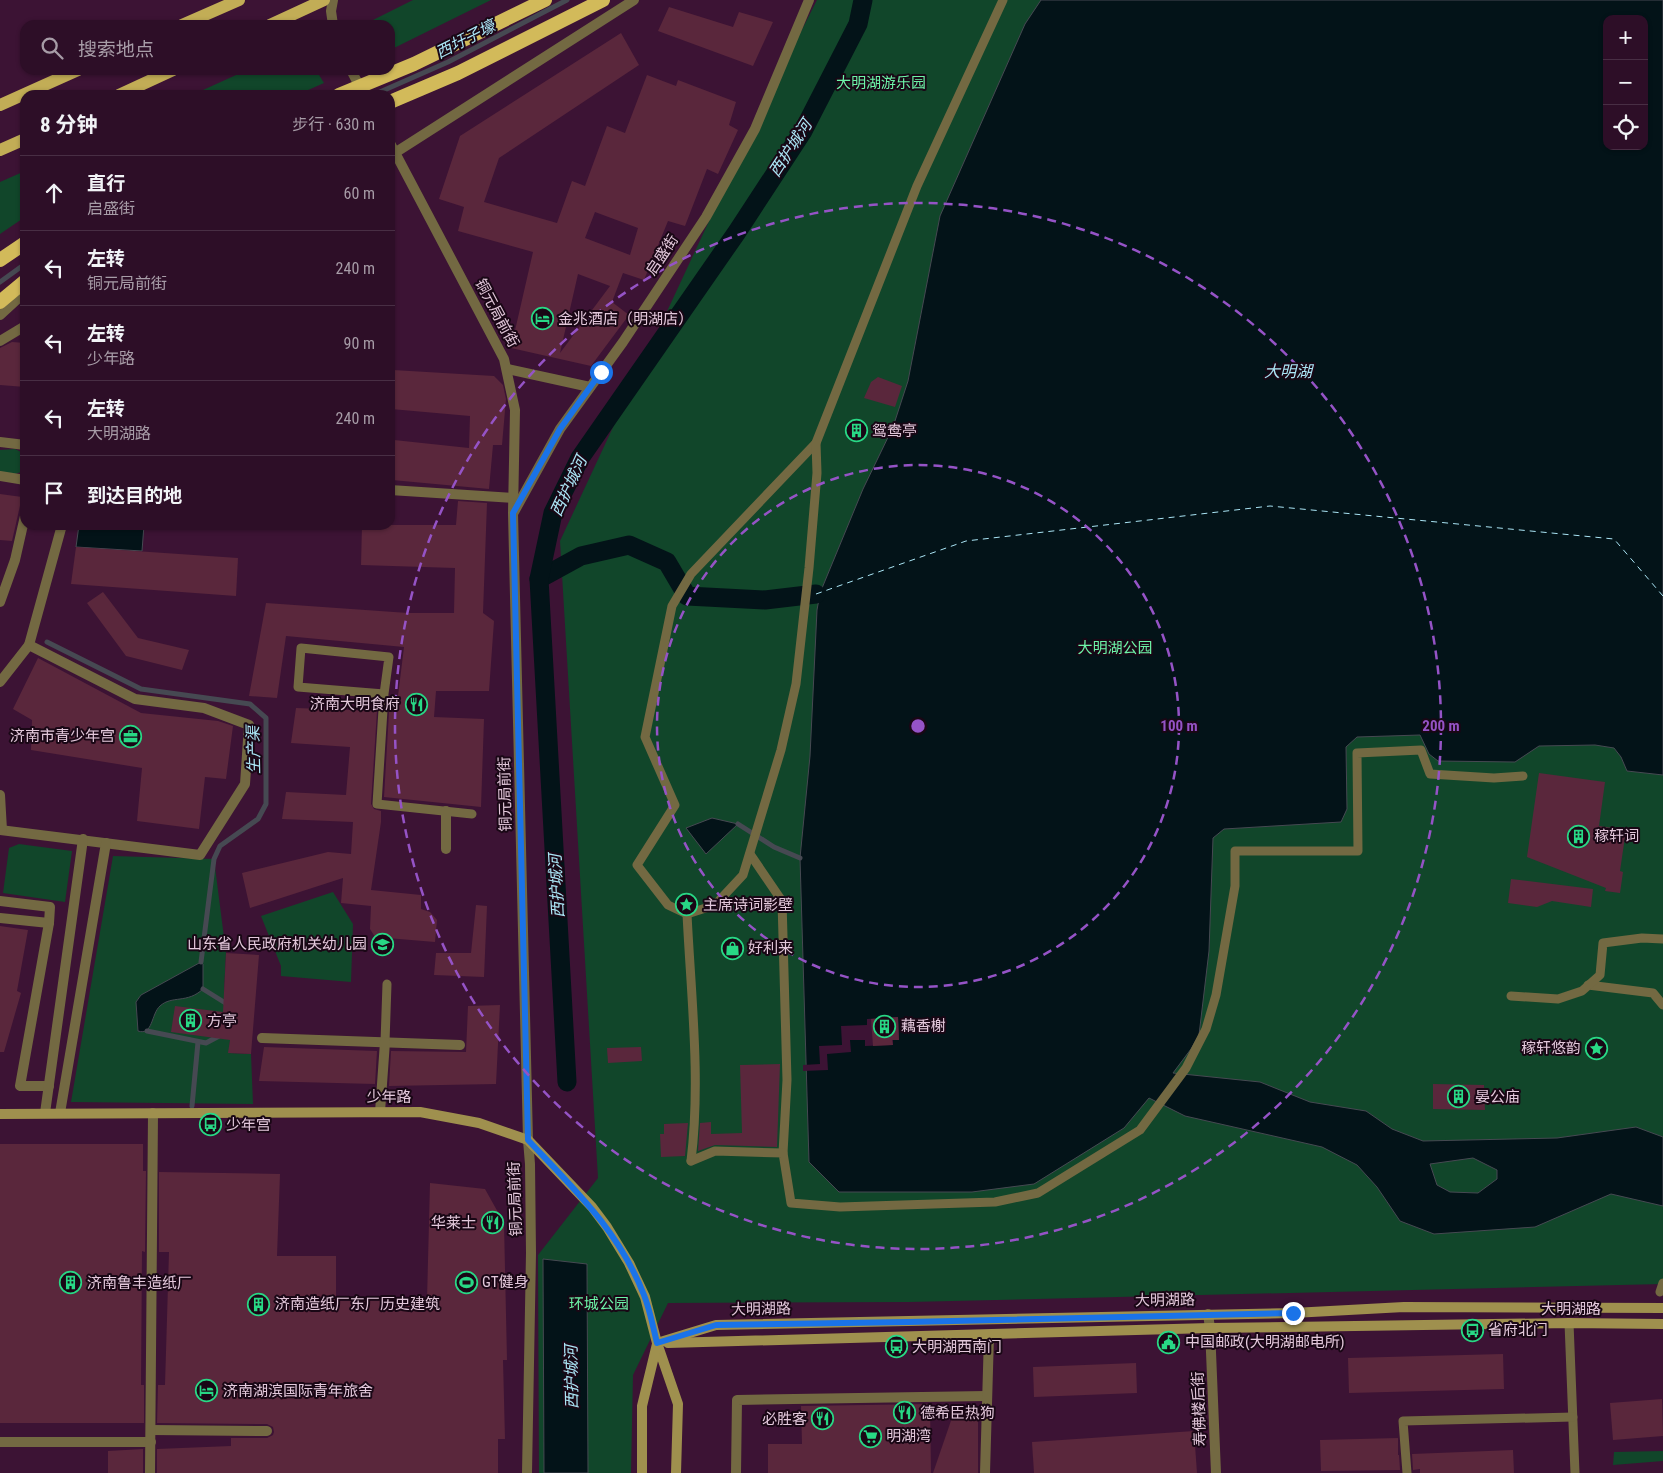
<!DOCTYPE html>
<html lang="zh">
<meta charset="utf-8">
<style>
body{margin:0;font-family:"Roboto Condensed","Noto Sans SC",sans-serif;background:#35172f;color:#f1f3f6}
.controls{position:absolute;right:15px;top:15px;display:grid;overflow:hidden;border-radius:10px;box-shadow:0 1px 4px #0004}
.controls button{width:45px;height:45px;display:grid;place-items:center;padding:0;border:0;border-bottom:1px solid #482e44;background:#2d0e27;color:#f1f3f6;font:25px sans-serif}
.stop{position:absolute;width:15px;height:15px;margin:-11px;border:4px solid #1a73e8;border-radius:50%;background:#fff}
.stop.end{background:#1a73e8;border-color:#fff;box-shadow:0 1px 5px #0008}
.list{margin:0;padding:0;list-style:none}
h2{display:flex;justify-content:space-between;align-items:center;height:65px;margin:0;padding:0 20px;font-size:21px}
h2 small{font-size:16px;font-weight:400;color:#a79ca7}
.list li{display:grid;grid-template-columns:32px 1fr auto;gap:15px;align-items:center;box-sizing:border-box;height:75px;padding:0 20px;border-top:1px solid #482e44}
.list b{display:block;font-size:19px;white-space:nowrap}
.list p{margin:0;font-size:16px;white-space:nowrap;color:#a79ca7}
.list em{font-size:16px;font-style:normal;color:#a79ca7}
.icon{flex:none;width:28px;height:28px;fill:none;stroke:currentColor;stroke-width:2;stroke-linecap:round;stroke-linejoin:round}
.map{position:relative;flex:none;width:1663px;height:1473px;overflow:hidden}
.search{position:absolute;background:#2d0e27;box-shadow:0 1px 4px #0004;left:20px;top:20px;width:375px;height:55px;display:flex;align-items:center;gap:12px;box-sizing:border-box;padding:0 18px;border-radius:15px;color:#a79ca7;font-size:19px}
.panel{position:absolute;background:#2d0e27;box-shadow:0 1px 4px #0004;left:20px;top:90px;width:375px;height:440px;border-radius:15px}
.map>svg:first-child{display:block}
</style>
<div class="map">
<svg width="1663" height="1473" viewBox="0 0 1663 1473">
<rect width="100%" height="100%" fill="#3c1334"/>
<g fill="#11462a" fill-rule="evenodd">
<path d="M413 0H491L390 50V25H371L369 22Z"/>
<path d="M817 0H1663V1284L909 1302 668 1303 633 1375 631 1473H539L538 1255 598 1178 560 541 758 116ZM1607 19H1644V146H1607Z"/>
<path d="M247 70H316L324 83 297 95H192Z"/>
<path d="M25 171V217L0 234V182Z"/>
<path d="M15 449 25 454 24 471 12 475 0 472V450Z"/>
<path d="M19 844 72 851 65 902 3 893 9 848Z"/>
<path d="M113 856 214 859 226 953 224 992 234 993 229 1053 251 1054 253 1104 71 1102Z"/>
<path d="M333 892 353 924 351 982 281 976V966L261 916Z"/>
<path d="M1663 1451V1461L1613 1465 1614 1452Z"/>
</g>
<g fill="#031318" stroke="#464952" fill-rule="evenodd">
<path d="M1041 0H1663V775L1627 771 1621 757 1614 748 1595 745 1539 746 1515 762 1438 761 1429 754 1420 735 1357 737 1346 747 1347 809 1341 822 1224 829 1213 838 1209 951 1199 1035 1191 1049 1173 1073 1260 1082 1310 1102 1366 1111 1392 1129 1423 1141 1557 1138 1636 1127 1663 1137V1206L1611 1194 1535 1227 1434 1234 1400 1221 1377 1187 1357 1165 1322 1147 1185 1116 1149 1098 1124 1128 1034 1184 972 1192H839L809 1162 800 858 810 756 817 610 820 593 863 489 893 427 908 381 940 216 1025 24ZM1607 19H1644V146H1607ZM1473 1158 1497 1170V1179L1478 1193 1450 1192 1437 1185 1430 1164Z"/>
<path d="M79 525H144L142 551 76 547Z"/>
<path d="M712 818 738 824 706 854 686 828Z"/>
<path d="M201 962 203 964V989C187 1004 172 995 160 1006 151 1014 153 1036 138 1031L136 1002 141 995Z"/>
<path d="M543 1259 587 1264 588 1473H544Z"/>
</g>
<path fill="#3c1334" d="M898 1017 899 1040H893V1045L865 1046V1040H850L851 1052 827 1054 828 1070 803 1071V1065L820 1064 819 1046 842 1045 841 1026 867 1025V1019Z"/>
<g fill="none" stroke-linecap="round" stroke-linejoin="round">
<g stroke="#464952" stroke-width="5">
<path d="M373 95 448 62 567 0"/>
<path d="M0 282 25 264"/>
<path d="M47 642 141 689 250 704 266 718V804L258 819 220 846 214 859 201 962"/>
<path d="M738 824 774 847 800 858"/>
<path d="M203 989 227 1004"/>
<path d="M147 1031 206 1043 221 1035"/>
<path d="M192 1106 198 1042"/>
</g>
<g stroke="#031318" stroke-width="19">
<path d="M539 579 581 556 629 545 667 562 687 596 765 600 816 594"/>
<path d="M567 1082 539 579 553 513 580 458 737 232 803 131 858 24 863 0"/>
</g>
<path stroke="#abe6f6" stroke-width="1" stroke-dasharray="6 5" stroke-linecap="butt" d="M816 594 966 541 1270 506 1614 539 1663 596"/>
</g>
<g fill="#5a273c" fill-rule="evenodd">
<path d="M669 7 733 27 739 12 773 22 753 66 658 31Z"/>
<path d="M621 33 639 65 499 158 484 202 557 223 572 181 585 186 607 126 625 133 647 75 676 86 678 80 736 102 729 125 738 130 718 174 707 169 685 226 668 221 644 280 623 273 612 302 629 315 591 366 511 348 533 252 458 231 464 207 439 199 460 136ZM595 212 638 228 630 255 585 238ZM578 274 610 286 560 353Z"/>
<path d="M12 342 25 343V387L0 385V348Z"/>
<path d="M393 370 494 376 503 385 506 399 502 445H493L489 489 392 480 394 440 469 448 470 416 391 409Z"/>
<path d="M878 377 902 386 895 407 864 398 871 382Z"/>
<path d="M0 494 22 497 12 541 0 540Z"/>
<path d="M458 501 487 503 483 613 494 621 489 691H436L434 717 484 719 481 807 384 797 389 712H396L404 647 286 636 277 698 249 696 266 603 408 613H454L455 568 361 565 362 525H456Z"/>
<path d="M76 547 238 558 236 596 71 584Z"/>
<path d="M103 592 138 638 189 650 182 670 126 656 87 603Z"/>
<path d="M38 658 141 713 218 721 233 726 226 779 205 777 199 829 137 821 142 768 31 750 32 720 13 709Z"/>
<path d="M296 708 377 711 371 804 374 809 381 811V822L371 890 421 895V909L430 912 437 920 435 942 375 937 370 929 371 906 341 903 343 878 250 908 242 873 328 852 351 854 353 822 282 819 286 792 346 795 350 747 291 743Z"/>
<path d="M1539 773 1605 782 1599 826 1626 830 1620 871 1623 872 1620 893 1605 891 1606 888 1527 857Z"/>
<path d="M1511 879 1593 889 1591 907 1552 901 1537 907 1508 903Z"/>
<path d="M476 905 487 906 484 977 434 975 436 953H471Z"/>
<path d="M0 926 28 930 17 991 21 993 4 1052H0Z"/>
<path d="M226 953 259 955 251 1054 228 1053 230 1040 171 1032 175 1006 223 1012Z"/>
<path d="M500 1005 496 1084 389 1086 391 1051 466 1052 468 1006Z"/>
<path d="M898 1017 899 1040H892L893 1045 873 1046 871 1019Z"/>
<path d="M264 1047 377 1051 375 1084 259 1081Z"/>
<path d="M641 1047 642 1061 608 1063 607 1048Z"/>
<path d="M780 1064 777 1147 715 1145 698 1151 700 1123 711 1122V1134L742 1133 740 1065Z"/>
<path d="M1433 1084 1484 1085 1485 1110 1433 1109Z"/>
<path d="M688 1123 685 1156 661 1157 660 1134H664V1124Z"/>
<path d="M0 1144H143V1171H146L145 1252 142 1251 141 1385H144V1423H0Z"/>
<path d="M159 1172 280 1174 277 1256H336V1301L427 1300 430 1183 485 1189 504 1223 507 1360H503L505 1439H498V1473H157V1449L231 1446V1438H267L273 1435 274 1432 273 1427 267 1424 157 1423 158 1385H165L169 1252H159Z"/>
<path d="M1503 1354 1504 1389 1349 1393 1348 1358Z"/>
<path d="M1136 1363 1137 1393 1034 1397 1033 1367Z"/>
<path d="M1662 1399 1663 1436 1613 1440 1610 1403Z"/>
<path d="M930 1404 931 1473H768V1444H802L801 1406Z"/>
<path d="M955 1409H978V1473H933Z"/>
<path d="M1194 1431 1197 1473H1034L1032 1442Z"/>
<path d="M1398 1438V1455H1399L1400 1470 1321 1471 1320 1440Z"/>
<path d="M143 1449V1473H108V1451Z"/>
<path d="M1513 1450 1514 1473H1420V1469L1413 1470 1412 1454Z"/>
</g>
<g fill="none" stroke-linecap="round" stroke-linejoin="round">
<g stroke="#736942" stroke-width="9">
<path d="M384 694 298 687 301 648 389 657 384 694 377 804 472 814"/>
<path d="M750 854 782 901 787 1080 783 1153"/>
<path d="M687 914 668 905 637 865 675 805 645 737 672 606 691 574 816 443"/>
<path d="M1588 985 1653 993 1663 1005"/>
<path d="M1511 996 1558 999 1582 991 1600 975 1603 943 1642 938 1663 939"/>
<path d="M385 1042 387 984"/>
<path d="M691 1161C701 1080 691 996 687 914L715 905 743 875 781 750 796 684 809 568 817 473 816 443 917 186 1003 0"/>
<path d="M691 1161 715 1151 783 1153 791 1203 840 1207 995 1202 1038 1193 1140 1130 1186 1068 1206 1029 1216 995 1235 886V851H1358L1357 753 1421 750 1430 774 1494 778 1523 776"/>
<path d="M1660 1292 1663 1283"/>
<path d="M1569 1323 1575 1473"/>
<path d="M1407 1473 1403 1421 1573 1417"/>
</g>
<g stroke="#736942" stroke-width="10">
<path d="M390 156 634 0"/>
<path d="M0 315 25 292"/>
<path d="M0 341 25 326"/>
<path d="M507 369 590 387"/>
<path d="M0 442 25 445"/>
<path d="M0 476 25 480"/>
<path d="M390 490 514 498"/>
<path d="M0 602 15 560 25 516"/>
<path d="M29 645 62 525"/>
<path d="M0 682 29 645 135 699 204 708 249 725 245 784 200 855 0 830"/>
<path d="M0 795 2 830"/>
<path d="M446 811V849"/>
<path d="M0 901 50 907 49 923 20 1086H49"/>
<path d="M0 918 49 923"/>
<path d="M262 1038 460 1045"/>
<path d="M380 1112 385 1042"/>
<path d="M45 1113 83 839"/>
<path d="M60 1113 106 843"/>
<path d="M1208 1314 1210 1328 1216 1473"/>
<path d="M151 1430 267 1431"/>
<path d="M0 1442H151"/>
<path d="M150 1473 153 1113"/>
<path d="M527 1473 531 1253 530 1164 528 1140"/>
<path d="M736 1473 737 1400 986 1396"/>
<path d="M985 1473 989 1335"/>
</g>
<g stroke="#736942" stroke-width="10">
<path d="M333 25 331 11 333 0"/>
<path d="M351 70 364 95"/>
<path d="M390 143 504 359 515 410 513 513 528 1140"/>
<path d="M514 512 560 429 623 342 706 217 755 129 809 0"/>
</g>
<g stroke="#9f904e" stroke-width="10">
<path d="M0 1114 420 1112 479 1123 528 1140 592 1207 607 1227 629 1263 645 1297 657 1343 678 1404 676 1473"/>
<path d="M657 1343 716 1325 1293 1313 1404 1307 1663 1308"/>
<path d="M668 1343 1210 1328 1569 1323 1663 1324"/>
<path d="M642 1473V1406L657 1344"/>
</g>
<g stroke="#c2ad56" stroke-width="12">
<path d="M182 25 239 0"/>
<path d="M270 25 324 0"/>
<path d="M119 95 173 70"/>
<path d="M0 105 78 70"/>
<path d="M0 150 25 139"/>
</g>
<g stroke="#d2ba5a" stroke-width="14">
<path d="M390 102 458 73 603 0"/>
<path d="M0 260 25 243"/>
<path d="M0 302 25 281"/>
</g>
<path stroke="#d2ba5a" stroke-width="14" d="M339 95 414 64 545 0"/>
</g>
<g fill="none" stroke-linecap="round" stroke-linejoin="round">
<path stroke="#1a73e8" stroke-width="6" d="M601 372 560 429 513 513 528 1140C574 1189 619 1231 644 1295 650 1310 653 1327 657 1343L716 1325 908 1322 1293 1313"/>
</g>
<g fill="none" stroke="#9553c6" stroke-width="2.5" stroke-dasharray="9 6">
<circle cx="918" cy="726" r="261"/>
<circle cx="918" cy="726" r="523"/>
</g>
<defs>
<symbol id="hotel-ring" viewBox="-11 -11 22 22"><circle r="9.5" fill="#190715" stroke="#28d885" stroke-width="1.5"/><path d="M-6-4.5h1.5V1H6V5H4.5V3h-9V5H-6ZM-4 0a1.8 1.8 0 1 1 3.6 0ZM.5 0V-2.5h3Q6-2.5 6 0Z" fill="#28d885"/></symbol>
<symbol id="building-ring" viewBox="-11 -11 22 22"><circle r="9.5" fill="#190715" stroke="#28d885" stroke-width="1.5"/><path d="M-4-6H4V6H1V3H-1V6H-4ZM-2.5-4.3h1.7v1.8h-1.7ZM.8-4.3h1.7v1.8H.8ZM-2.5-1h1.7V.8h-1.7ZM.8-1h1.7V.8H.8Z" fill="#28d885"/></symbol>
<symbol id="restaurant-ring" viewBox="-11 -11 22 22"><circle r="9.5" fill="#190715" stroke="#28d885" stroke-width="1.5"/><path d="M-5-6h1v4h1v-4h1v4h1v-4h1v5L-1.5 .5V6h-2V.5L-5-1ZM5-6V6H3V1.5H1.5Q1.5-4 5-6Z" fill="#28d885"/></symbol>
<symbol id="office-ring" viewBox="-11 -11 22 22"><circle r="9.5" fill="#190715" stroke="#28d885" stroke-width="1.5"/><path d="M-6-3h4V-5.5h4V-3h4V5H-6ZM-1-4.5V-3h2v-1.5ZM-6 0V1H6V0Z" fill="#28d885"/></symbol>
<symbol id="sight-ring" viewBox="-11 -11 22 22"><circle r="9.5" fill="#190715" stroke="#28d885" stroke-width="1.5"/><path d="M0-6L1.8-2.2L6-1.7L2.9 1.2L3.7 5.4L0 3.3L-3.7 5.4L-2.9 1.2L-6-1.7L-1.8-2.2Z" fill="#28d885"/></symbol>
<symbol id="school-ring" viewBox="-11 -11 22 22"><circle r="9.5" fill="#190715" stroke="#28d885" stroke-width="1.5"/><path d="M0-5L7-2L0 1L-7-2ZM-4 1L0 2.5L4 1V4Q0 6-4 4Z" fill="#28d885"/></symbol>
<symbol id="shop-ring" viewBox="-11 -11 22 22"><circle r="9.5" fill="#190715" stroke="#28d885" stroke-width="1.5"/><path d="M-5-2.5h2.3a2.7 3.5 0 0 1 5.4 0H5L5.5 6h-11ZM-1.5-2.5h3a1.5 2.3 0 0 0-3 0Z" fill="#28d885"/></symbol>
<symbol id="bus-ring" viewBox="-11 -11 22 22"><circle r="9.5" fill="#190715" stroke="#28d885" stroke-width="1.5"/><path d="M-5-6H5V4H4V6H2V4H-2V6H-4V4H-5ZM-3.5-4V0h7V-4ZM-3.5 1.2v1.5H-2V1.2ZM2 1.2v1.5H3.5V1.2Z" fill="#28d885"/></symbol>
<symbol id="stadium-ring" viewBox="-11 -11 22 22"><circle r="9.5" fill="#190715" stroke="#28d885" stroke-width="1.5"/><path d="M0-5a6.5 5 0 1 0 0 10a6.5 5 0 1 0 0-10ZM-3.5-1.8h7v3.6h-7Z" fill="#28d885"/></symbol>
<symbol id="civic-ring" viewBox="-11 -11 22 22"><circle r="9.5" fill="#190715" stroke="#28d885" stroke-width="1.5"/><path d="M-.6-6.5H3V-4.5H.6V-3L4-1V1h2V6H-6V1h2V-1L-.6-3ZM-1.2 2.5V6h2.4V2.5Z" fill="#28d885"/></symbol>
<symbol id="supermarket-ring" viewBox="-11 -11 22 22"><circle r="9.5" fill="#190715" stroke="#28d885" stroke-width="1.5"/><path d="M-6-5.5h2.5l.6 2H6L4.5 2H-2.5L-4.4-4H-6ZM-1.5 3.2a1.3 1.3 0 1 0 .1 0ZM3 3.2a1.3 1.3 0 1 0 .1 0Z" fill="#28d885"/></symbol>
</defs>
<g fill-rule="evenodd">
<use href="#hotel-ring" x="530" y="306" width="25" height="25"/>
<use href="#building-ring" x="844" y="418" width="25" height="25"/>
<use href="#restaurant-ring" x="404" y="692" width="25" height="25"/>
<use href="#office-ring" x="118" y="724" width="25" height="25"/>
<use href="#building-ring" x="1566" y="824" width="25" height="25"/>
<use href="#sight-ring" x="674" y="892" width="25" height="25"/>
<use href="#school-ring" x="370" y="932" width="25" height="25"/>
<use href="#shop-ring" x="720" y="936" width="25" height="25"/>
<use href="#building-ring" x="178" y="1008" width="25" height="25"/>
<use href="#building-ring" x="872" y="1014" width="25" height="25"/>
<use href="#sight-ring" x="1584" y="1036" width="25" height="25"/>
<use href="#building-ring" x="1446" y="1084" width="25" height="25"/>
<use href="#bus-ring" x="198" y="1112" width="25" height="25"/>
<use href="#restaurant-ring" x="480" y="1210" width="25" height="25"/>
<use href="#stadium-ring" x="454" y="1270" width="25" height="25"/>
<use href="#building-ring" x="58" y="1270" width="25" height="25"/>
<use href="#building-ring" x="246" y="1292" width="25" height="25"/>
<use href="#bus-ring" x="1460" y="1318" width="25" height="25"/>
<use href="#civic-ring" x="1156" y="1330" width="25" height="25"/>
<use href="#bus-ring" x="884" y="1334" width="25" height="25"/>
<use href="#hotel-ring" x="194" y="1378" width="25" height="25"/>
<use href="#restaurant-ring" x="892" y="1400" width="25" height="25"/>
<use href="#restaurant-ring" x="810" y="1406" width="25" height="25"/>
<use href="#supermarket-ring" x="858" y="1424" width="25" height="25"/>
</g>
<g text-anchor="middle" stroke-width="4" stroke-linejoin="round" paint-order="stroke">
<g font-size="15" fill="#6df4a8" stroke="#190715">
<text x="881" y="88">大明湖游乐园</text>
<text x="1115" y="653">大明湖公园</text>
<text x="599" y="1309">环城公园</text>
</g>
<g font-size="15" fill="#e3c8db" stroke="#190715">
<text transform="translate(662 255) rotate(-56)" y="5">启盛街</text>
<text transform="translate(497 313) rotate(62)" y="5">铜元局前街</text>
<text transform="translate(505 794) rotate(-91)" y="5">铜元局前街</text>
<text x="389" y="1102">少年路</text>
<text transform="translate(515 1199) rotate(-92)" y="5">铜元局前街</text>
<text transform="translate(1165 1300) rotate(-1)" y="5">大明湖路</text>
<text transform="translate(761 1309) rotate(-1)" y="5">大明湖路</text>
<text x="1571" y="1314">大明湖路</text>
<text transform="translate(1199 1409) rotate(-92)" y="5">寿佛楼后街</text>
</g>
<g font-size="15" fill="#e3c8db" stroke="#190715" text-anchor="start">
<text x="558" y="324">金兆酒店（明湖店）</text>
<text x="872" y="436">鸳鸯亭</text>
<text x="400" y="709" text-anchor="end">济南大明食府</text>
<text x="115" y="741" text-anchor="end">济南市青少年宫</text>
<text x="1594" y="841">稼轩词</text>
<text x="703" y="910">主席诗词影壁</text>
<text x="367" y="949" text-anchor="end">山东省人民政府机关幼儿园</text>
<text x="748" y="953">好利来</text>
<text x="207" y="1026">方亭</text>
<text x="901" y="1031">藕香榭</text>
<text x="1581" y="1053" text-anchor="end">稼轩悠韵</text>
<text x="1475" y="1102">晏公庙</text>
<text x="226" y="1130">少年宫</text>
<text x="476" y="1228" text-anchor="end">华莱士</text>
<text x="482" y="1287">GT健身</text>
<text x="87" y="1288">济南鲁丰造纸厂</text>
<text x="275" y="1309">济南造纸厂东厂历史建筑</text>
<text x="1488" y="1335">省府北门</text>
<text x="1185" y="1347">中国邮政(大明湖邮电所)</text>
<text x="912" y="1352">大明湖西南门</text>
<text x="223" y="1396">济南湖滨国际青年旅舍</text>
<text x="920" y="1418">德希臣热狗</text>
<text x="807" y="1424" text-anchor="end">必胜客</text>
<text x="886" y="1441">明湖湾</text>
</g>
<g font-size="16" font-style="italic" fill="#abe6f6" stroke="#190715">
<text transform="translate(465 39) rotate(-27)" y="6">西圩子壕</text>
<text transform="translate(790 148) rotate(-57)" y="6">西护城河</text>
<text x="1288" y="377">大明湖</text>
<text transform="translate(568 486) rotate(-65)" y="6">西护城河</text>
<text transform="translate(253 750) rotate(-91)" y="6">生产渠</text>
<text transform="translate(556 886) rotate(-93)" y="6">西护城河</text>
<text transform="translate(571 1377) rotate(-91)" y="6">西护城河</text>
</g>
</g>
<circle cx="918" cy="726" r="8" fill="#9553c6" stroke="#190715" stroke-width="2.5"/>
<g font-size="15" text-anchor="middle" font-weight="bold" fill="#9553c6" stroke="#190715" stroke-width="4" stroke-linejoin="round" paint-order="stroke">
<text x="1179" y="731">100 m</text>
<text x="1441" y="731">200 m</text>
</g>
</svg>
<div class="controls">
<button>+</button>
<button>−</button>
<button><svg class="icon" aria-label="locate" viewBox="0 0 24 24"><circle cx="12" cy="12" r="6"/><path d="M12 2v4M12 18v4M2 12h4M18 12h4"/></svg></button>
</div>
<div class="stop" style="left:601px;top:372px"></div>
<div class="stop end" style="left:1293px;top:1313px"></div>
<div class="search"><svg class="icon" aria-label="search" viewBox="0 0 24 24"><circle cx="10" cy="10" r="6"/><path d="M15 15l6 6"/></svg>搜索地点</div>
<section class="panel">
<h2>8 分钟<small>步行 · 630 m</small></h2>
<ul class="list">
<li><svg class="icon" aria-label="ahead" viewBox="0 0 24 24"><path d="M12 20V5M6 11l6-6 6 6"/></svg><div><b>直行</b><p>启盛街</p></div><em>60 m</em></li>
<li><svg class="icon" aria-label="left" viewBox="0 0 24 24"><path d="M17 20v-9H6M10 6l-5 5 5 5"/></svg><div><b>左转</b><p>铜元局前街</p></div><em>240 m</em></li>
<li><svg class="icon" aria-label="left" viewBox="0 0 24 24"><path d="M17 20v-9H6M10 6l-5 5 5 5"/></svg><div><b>左转</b><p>少年路</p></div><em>90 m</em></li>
<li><svg class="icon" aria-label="left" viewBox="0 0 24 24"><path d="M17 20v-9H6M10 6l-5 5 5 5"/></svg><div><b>左转</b><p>大明湖路</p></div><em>240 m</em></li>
<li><svg class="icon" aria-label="arrive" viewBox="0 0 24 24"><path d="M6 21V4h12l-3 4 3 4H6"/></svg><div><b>到达目的地</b></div></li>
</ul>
</section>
</div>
